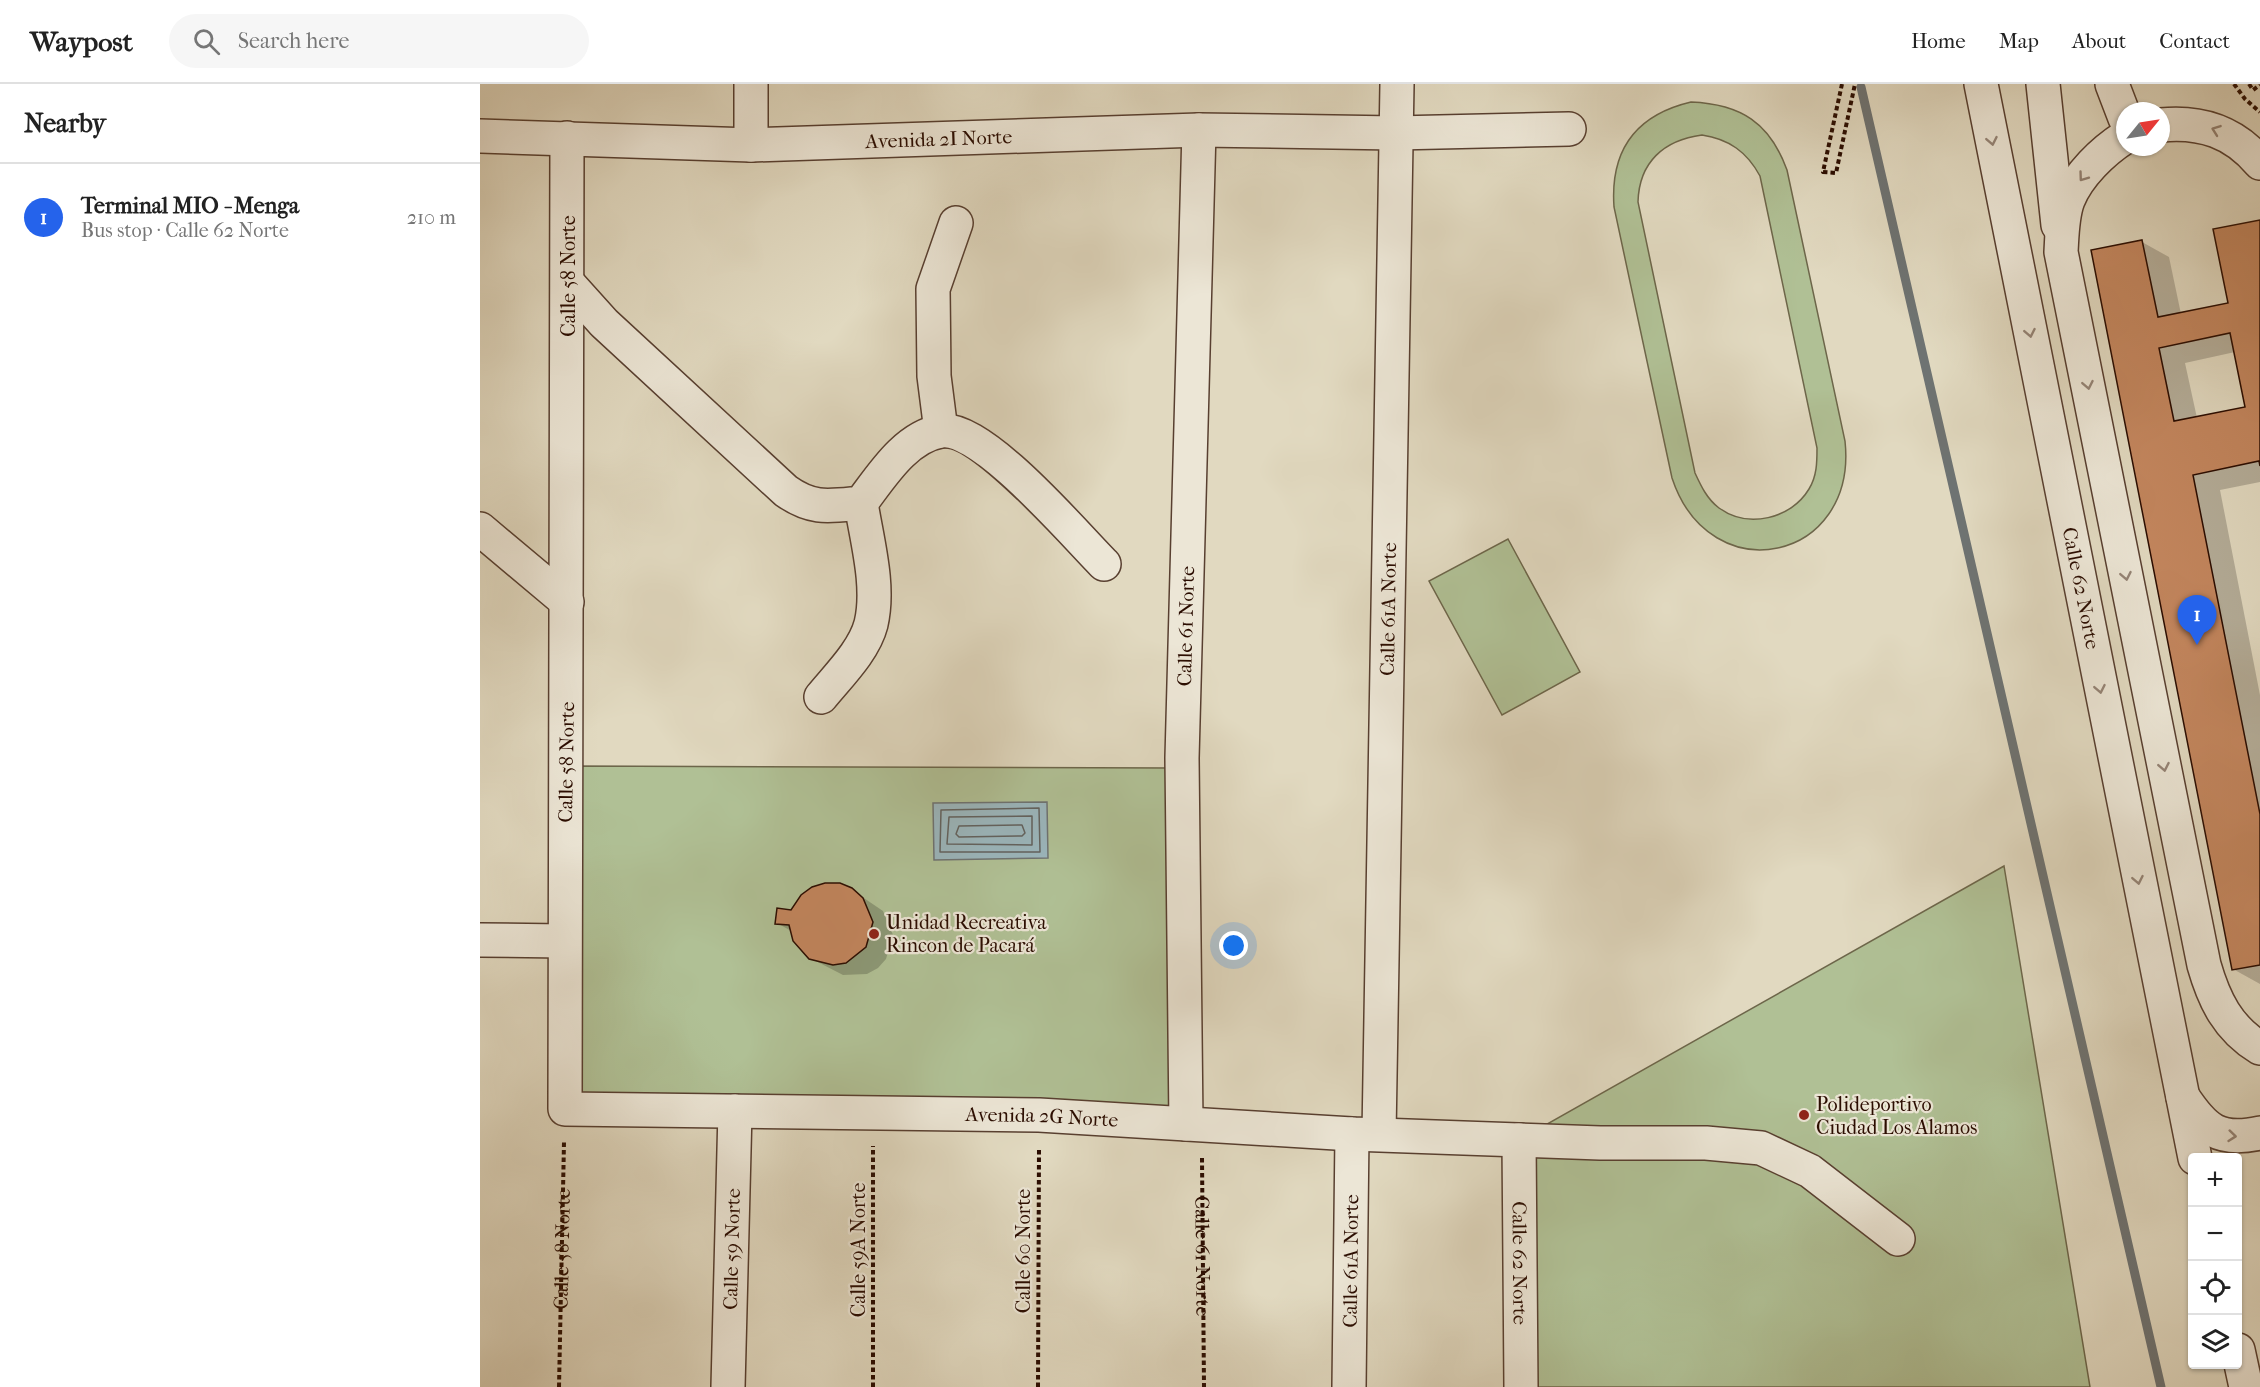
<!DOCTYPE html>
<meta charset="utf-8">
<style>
body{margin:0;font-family:"IM FELL French Canon",serif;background:#f6f6f6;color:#222}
.controls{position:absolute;right:18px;bottom:18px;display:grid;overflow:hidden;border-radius:6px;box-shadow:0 2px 4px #0004}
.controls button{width:54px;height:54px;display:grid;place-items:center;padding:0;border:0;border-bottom:2px solid #e0e0e0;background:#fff;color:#222;font:30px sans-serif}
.compass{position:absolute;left:1636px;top:18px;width:54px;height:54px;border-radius:50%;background:#fff;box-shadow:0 2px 4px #0004;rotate:60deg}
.you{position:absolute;left:754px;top:862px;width:21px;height:21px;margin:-15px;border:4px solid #fff;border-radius:50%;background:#1a73e8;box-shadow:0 0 0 9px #1a73e833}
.badge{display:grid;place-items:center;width:39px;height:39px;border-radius:50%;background:#2563eb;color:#fff;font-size:20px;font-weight:700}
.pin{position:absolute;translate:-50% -50px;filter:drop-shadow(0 2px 3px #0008)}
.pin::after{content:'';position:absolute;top:32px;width:21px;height:18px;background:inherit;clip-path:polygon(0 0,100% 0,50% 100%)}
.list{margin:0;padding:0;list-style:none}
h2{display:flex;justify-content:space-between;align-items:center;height:78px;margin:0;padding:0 24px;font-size:26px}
h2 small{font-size:20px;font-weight:400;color:#767676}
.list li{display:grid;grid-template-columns:39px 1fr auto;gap:18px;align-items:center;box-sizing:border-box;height:108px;padding:0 24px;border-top:2px solid #e0e0e0}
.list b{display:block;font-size:22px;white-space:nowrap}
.list p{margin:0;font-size:20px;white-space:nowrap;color:#767676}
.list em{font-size:20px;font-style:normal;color:#767676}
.icon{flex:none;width:33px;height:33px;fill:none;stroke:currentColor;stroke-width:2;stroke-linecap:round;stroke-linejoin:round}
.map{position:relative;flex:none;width:1780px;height:1303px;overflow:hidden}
header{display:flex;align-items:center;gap:36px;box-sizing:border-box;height:84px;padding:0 30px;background:#fff;border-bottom:2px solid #e0e0e0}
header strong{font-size:28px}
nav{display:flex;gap:33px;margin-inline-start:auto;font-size:21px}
.search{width:420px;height:54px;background:#f6f6f6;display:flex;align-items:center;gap:15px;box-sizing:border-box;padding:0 21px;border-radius:33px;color:#767676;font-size:22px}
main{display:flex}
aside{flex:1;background:#fff}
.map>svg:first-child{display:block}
</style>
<header>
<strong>Waypost</strong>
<div class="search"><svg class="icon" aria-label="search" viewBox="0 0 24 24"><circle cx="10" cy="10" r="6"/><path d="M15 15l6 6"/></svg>Search here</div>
<nav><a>Home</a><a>Map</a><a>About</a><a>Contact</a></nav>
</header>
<main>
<aside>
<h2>Nearby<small></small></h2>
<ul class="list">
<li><span class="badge">1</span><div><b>Terminal MIO - Menga</b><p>Bus stop · Calle 62 Norte</p></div><em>210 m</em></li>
</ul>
</aside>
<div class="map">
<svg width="1780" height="1303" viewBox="0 0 1780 1303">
<rect width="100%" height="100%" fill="#e1d9c0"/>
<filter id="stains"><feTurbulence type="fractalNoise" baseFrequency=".00333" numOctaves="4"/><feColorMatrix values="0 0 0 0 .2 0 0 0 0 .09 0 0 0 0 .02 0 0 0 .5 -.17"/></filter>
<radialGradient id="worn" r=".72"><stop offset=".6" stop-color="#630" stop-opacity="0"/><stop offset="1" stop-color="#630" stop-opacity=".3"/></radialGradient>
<g fill="#b0c095" stroke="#6d664a" stroke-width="1.5" fill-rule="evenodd">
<path d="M1211 18C1261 20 1290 39 1307 86L1365 357C1378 478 1230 509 1192 394L1134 123C1130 66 1156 31 1211 18ZM1222 51C1249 55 1267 68 1280 92L1337 364C1337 378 1337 392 1329 405 1311 435 1268 445 1239 424 1227 415 1221 402 1215 389L1158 118C1159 78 1184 56 1222 51Z"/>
<path d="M1028 455 1100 588 1022 631 949 497Z"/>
<path d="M93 682 692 684 693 1029 96 1015Z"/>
<path d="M1524 782 1610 1303H1041L1039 1056Z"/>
</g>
<path fill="#9bb7be" stroke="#6e7372" stroke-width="1.5" d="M567 718 568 774 454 776 453 719Z"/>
<g fill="#0003" fill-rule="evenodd">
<path d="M1780 138V398L1740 406 1780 611V900L1753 885 1662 158 1689 173 1701 230 1750 220ZM1755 268 1767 324 1717 334 1705 279Z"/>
<path d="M372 806 403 827 413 851 406 875 398 884 387 890 363 891 330 874 313 848 297 839 312 828Z"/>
</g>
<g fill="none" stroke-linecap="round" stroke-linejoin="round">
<g stroke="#62625f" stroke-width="1.5">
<path d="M559 724 560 768H460L461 726Z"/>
<path d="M552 732V761L467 760 469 733Z"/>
<path d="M542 741 545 749 542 752 479 753 476 750 479 742Z"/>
</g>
<path stroke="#6e7372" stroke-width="9" d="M1381 3 1681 1303"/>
</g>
<g fill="#c3865e" stroke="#2a0c00" stroke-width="1.5" fill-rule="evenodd">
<path d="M1780 136V382L1779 377 1713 391 1780 730V881L1752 886 1611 166 1662 156 1678 233 1748 219 1733 145ZM1750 249 1765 323 1694 337 1679 264Z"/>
<path d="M345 799H360L372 804 383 814 393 838 386 863 366 879 353 881 329 875 313 857 309 841 295 840 297 824 311 826 321 811 332 803Z"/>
</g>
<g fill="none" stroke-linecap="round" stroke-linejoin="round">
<defs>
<g id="minor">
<path d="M271 0V61"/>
<path id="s3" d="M1501 0 1715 1074"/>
<path d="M1563 0 1578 141"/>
<path d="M1632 0 1645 34"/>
<path d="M1681 41C1722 37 1754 48 1780 79"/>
<path id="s4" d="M0 52 271 61 719 46 916 49 1089 45"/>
<path d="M1645 53C1623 67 1598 91 1588 116 1582 132 1582 151 1581 168L1724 881C1734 916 1748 945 1780 964"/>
<path id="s5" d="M87 54 85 1025 559 1031 872 1050 1120 1059H1226L1281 1064 1330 1087 1418 1155"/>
<path d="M88 199 124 239 306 407C333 426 349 422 381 419 401 393 425 353 461 347 502 341 594 450 624 480"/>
<path d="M461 347 454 292 453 205 476 139"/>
<path d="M0 445 87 518"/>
<path d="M341 613C358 592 384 567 391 540 400 502 387 457 381 419"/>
<path d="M0 856 84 857"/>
<path d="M1703 1013C1725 1046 1739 1058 1780 1049"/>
<path id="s6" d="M706 1040 702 674 719 46"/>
<path id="s7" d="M899 1050 917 0"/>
<path id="s8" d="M1039 1056 1041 1303"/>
<path d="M1758 1266 1766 1303"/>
<path id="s9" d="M248 1303 255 1027"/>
<path id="s10" d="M869 1303 872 1050"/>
</g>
</defs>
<use href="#minor" stroke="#583f30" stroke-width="36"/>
<g stroke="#2a0c00" stroke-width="4" stroke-dasharray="4.5 3" stroke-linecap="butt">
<path d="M1362 0 1343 88 1356 89 1375 0"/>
<path d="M1754 0 1765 15 1780 28"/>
<path d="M1769 0 1773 6 1780 1"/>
<path id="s1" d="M722 1074 724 1303"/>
<path id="s2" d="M79 1303 84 1058"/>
<path d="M393 1303V1062"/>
<path d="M558 1303 559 1064"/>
</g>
<use href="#minor" stroke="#ece6d6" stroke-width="33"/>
</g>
<defs><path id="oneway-chevron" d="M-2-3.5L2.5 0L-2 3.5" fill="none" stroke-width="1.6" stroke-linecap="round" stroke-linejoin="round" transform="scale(1.5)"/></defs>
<g stroke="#958476">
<use href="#oneway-chevron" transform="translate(1736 46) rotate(-160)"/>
<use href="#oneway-chevron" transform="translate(1512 57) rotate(79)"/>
<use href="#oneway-chevron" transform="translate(1603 93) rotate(126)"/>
<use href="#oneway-chevron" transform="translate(1550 249) rotate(79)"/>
<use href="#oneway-chevron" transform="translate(1608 301) rotate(79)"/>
<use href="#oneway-chevron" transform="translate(1646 492) rotate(79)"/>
<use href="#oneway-chevron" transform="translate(1620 605) rotate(79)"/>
<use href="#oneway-chevron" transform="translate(1684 683) rotate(79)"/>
<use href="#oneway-chevron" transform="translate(1658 796) rotate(79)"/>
<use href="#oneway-chevron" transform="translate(1752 1052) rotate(6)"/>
</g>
<g fill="#8f2418" stroke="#ece6d6" stroke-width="2">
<circle cx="394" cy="850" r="6"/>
<circle cx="1324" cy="1031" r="6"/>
</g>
<g text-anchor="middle" stroke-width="4.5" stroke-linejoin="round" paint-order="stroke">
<g font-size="20" fill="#2a0c00" stroke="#ece6d6">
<text dy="7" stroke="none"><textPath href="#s4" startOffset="459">Avenida 2I Norte</textPath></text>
<text transform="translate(88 192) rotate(-90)" y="7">Calle 58 Norte</text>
<text dy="7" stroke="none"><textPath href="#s3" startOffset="514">Calle 62 Norte</textPath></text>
<text dy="7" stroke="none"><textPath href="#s7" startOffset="525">Calle 61A Norte</textPath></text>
<text dy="7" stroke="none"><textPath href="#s6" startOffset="498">Calle 61 Norte</textPath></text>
<text transform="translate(86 678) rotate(-89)" y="7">Calle 58 Norte</text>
<text dy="7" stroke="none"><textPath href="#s5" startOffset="1448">Avenida 2G Norte</textPath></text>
<text dy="7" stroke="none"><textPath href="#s2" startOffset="138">Calle 58 Norte</textPath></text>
<text dy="7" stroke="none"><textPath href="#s9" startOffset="138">Calle 59 Norte</textPath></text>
<text transform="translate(378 1166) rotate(-90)" y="7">Calle 59A Norte</text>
<text transform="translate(543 1167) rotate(-90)" y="7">Calle 60 Norte</text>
<text dy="7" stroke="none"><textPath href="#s1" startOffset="98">Calle 61 Norte</textPath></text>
<text dy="7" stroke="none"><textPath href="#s10" startOffset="126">Calle 61A Norte</textPath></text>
<text dy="7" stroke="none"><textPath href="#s8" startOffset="123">Calle 62 Norte</textPath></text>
</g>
<g font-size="20" fill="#2a0c00" stroke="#ece6d6" text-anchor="start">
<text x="406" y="845">Unidad Recreativa<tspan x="406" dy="23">Rincon de Pacará</tspan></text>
<text x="1336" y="1027">Polideportivo<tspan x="1336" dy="23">Ciudad Los Alamos</tspan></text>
</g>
</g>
<rect width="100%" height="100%" filter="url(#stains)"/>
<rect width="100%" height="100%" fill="url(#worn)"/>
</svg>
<div class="controls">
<button>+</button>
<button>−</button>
<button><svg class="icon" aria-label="locate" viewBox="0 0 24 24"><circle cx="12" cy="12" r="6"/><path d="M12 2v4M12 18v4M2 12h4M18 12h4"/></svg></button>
<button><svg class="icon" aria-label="layers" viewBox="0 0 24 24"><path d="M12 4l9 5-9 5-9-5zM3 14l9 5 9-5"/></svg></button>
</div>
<svg class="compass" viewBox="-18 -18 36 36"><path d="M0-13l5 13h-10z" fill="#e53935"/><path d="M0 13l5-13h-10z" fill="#767676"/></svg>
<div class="you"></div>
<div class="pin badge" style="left:1717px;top:561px">1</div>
</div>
</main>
